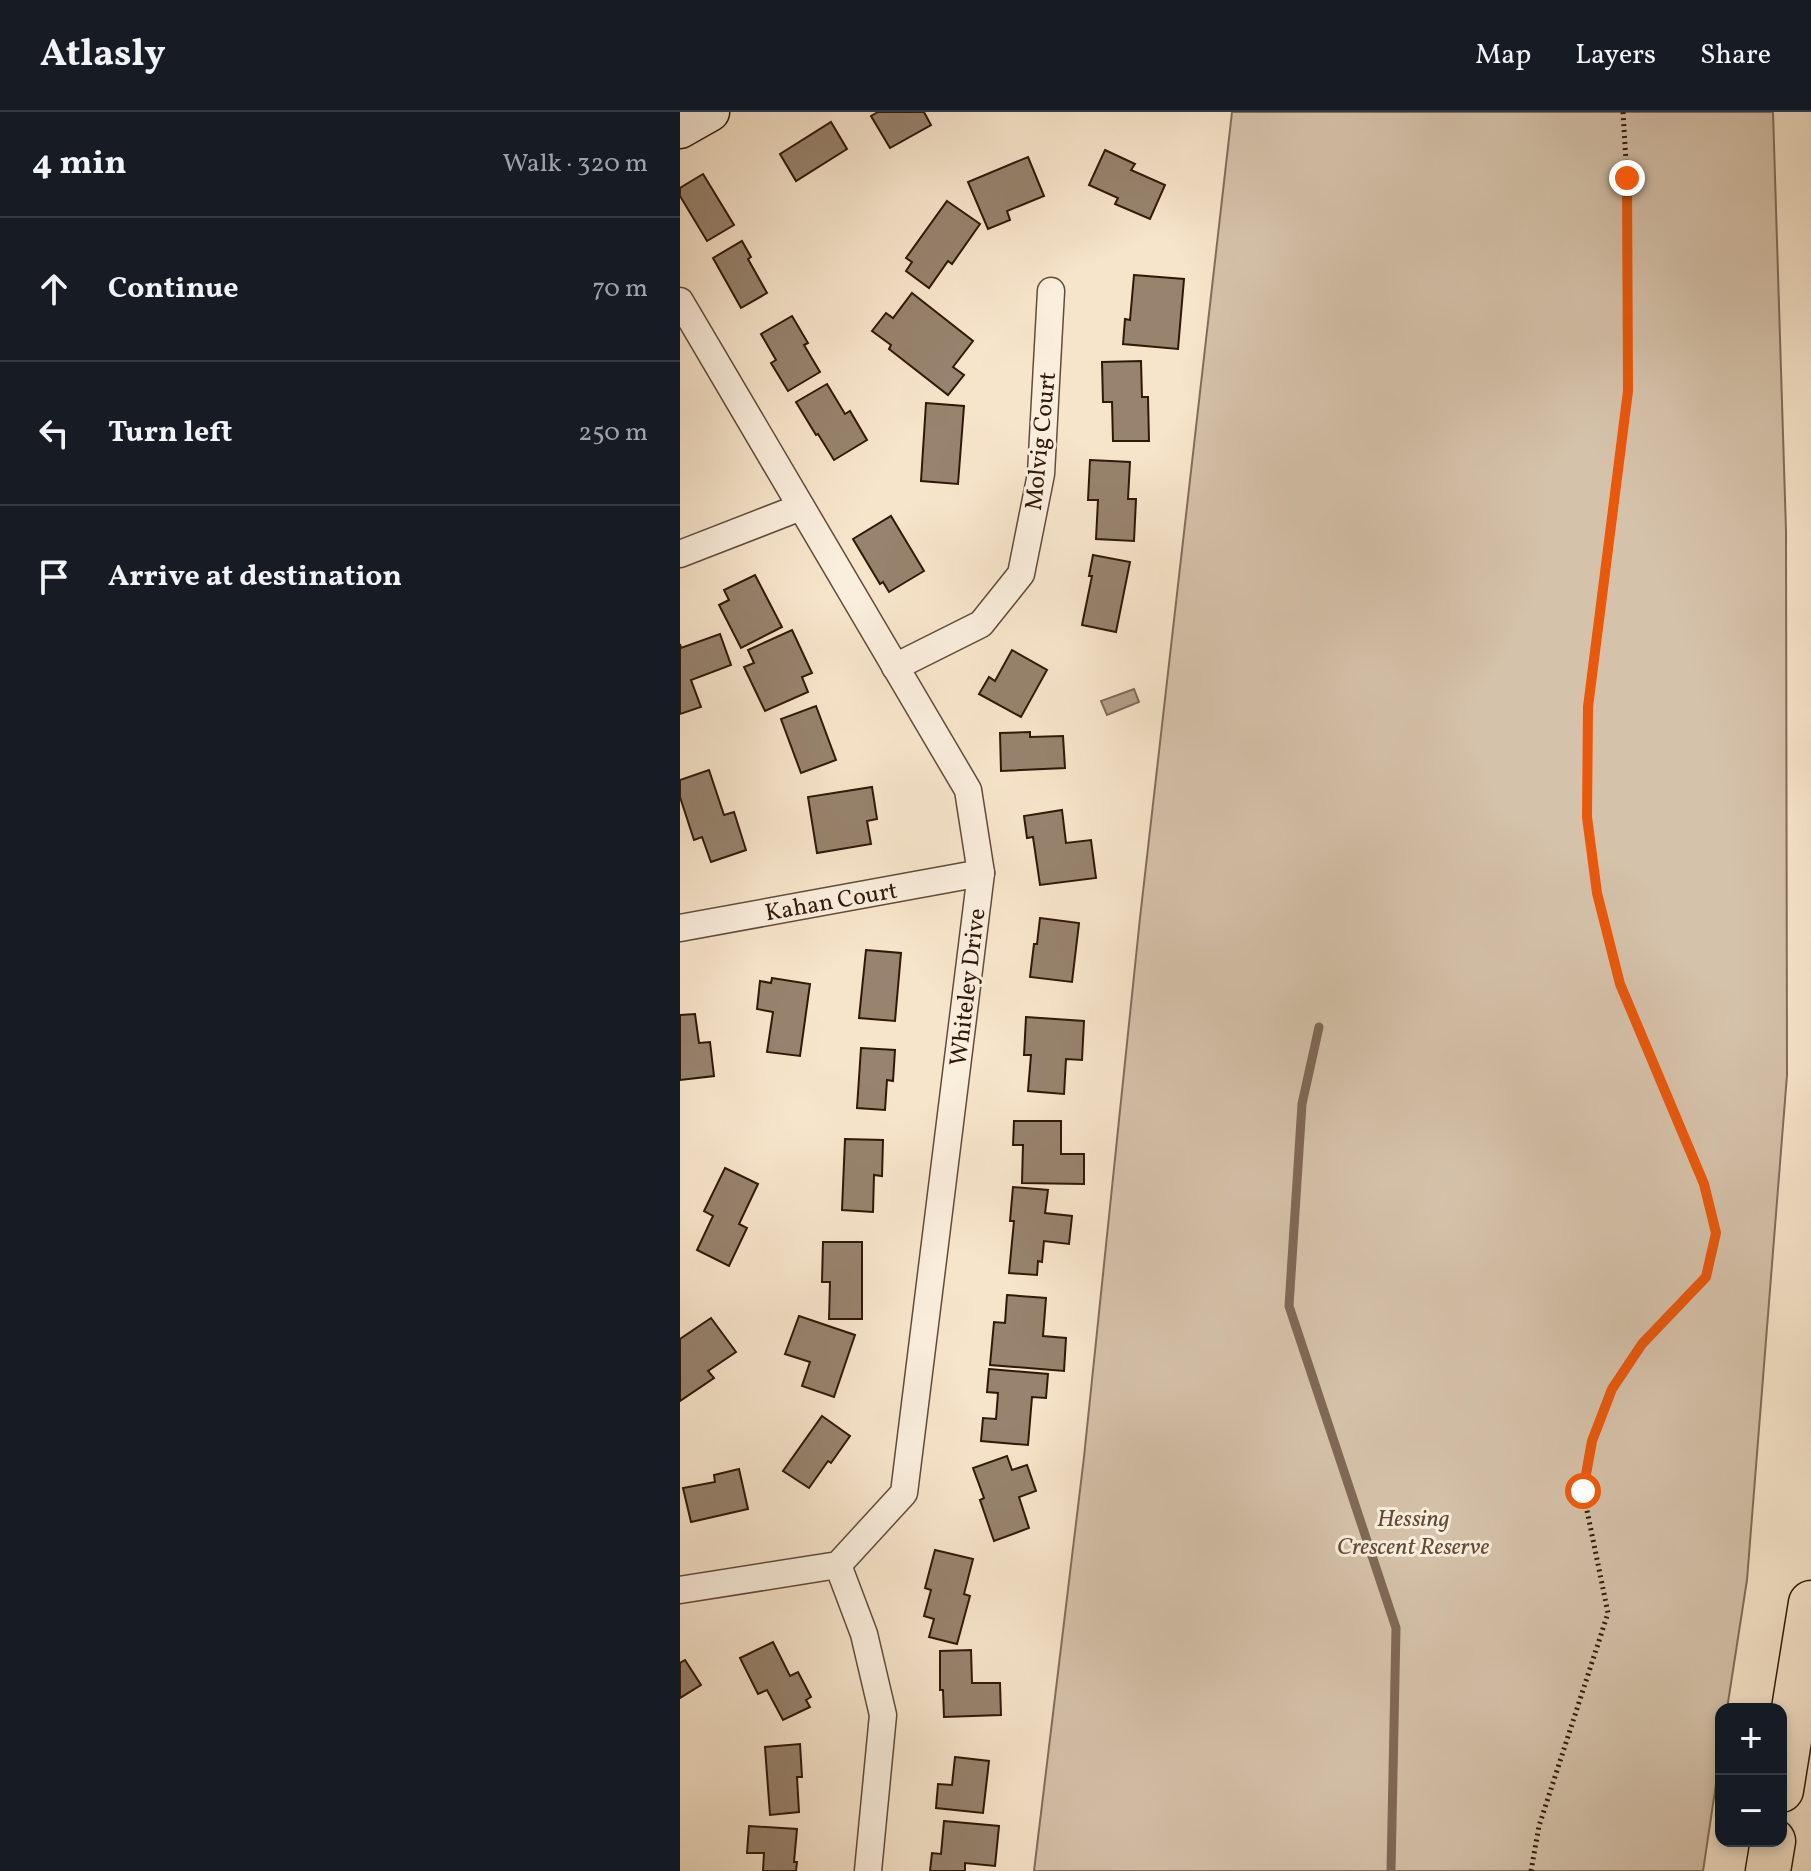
<!DOCTYPE html>
<meta charset="utf-8">
<style>
body{margin:0;font-family:Vollkorn,serif;background:#20242c;color:#f1f3f6}
.controls{position:absolute;right:24px;bottom:24px;display:grid;overflow:hidden;border-radius:16px;box-shadow:0 4px 12px #0003}
.controls button{width:72px;height:72px;display:grid;place-items:center;padding:0;border:0;border-bottom:2px solid #363941;background:#171b24;color:#f1f3f6;font:40px sans-serif}
.stop{position:absolute;width:24px;height:24px;margin:-18px;border:6px solid #ea580c;border-radius:50%;background:#fff}
.stop.end{background:#ea580c;border-color:#fff;box-shadow:0 2px 8px #0008}
.list{margin:0;padding:0;list-style:none}
h2{display:flex;justify-content:space-between;align-items:center;height:104px;margin:0;padding:0 32px;font-size:34px}
h2 small{font-size:26px;font-weight:400;color:#9ea1a6}
.list li{display:grid;grid-template-columns:52px 1fr auto;gap:24px;align-items:center;box-sizing:border-box;height:144px;padding:0 32px;border-top:2px solid #363941}
.list b{display:block;font-size:30px;white-space:nowrap}
.list em{font-size:26px;font-style:normal;color:#9ea1a6}
.icon{flex:none;width:44px;height:44px;fill:none;stroke:currentColor;stroke-width:2;stroke-linecap:round;stroke-linejoin:round}
.map{position:relative;flex:none;width:1131px;height:1759px;overflow:hidden}
header{display:flex;align-items:center;gap:48px;box-sizing:border-box;height:112px;padding:0 40px;background:#171b24;border-bottom:2px solid #363941}
header strong{font-size:38px}
nav{display:flex;gap:44px;margin-inline-start:auto;font-size:28px}
main{display:flex}
aside{flex:1;background:#171b24}
.map>svg:first-child{display:block}
</style>
<header>
<strong>Atlasly</strong>
<nav><a>Map</a><a>Layers</a><a>Share</a></nav>
</header>
<main>
<aside>
<h2>4 min<small>Walk · 320 m</small></h2>
<ul class="list">
<li><svg class="icon" aria-label="ahead" viewBox="0 0 24 24"><path d="M12 20V5M6 11l6-6 6 6"/></svg><div><b>Continue</b></div><em>70 m</em></li>
<li><svg class="icon" aria-label="left" viewBox="0 0 24 24"><path d="M17 20v-9H6M10 6l-5 5 5 5"/></svg><div><b>Turn left</b></div><em>250 m</em></li>
<li><svg class="icon" aria-label="arrive" viewBox="0 0 24 24"><path d="M6 21V4h12l-3 4 3 4H6"/></svg><div><b>Arrive at destination</b></div></li>
</ul>
</aside>
<div class="map">
<svg width="1131" height="1759" viewBox="0 0 1131 1759">
<rect width="100%" height="100%" fill="#f7e5cb"/>
<filter id="stains"><feTurbulence type="fractalNoise" baseFrequency=".0025" numOctaves="4"/><feColorMatrix values="0 0 0 0 .2 0 0 0 0 .09 0 0 0 0 .02 0 0 0 .5 -.17"/></filter>
<radialGradient id="worn" r=".72"><stop offset=".6" stop-color="#630" stop-opacity="0"/><stop offset="1" stop-color="#630" stop-opacity=".3"/></radialGradient>
<path fill="#d5c2aa" stroke="#826d5a" stroke-width="2" d="M552 0H1093L1106 419 1107 963 1067 1468 1047 1597H1041V1639L1023 1759H354L404 1345 460 806Z"/>
<path fill="#b39f89" stroke="#7f6956" stroke-width="2" d="M454 577 459 590 427 603 421 589Z"/>
<g fill="none" stroke-linecap="round" stroke-linejoin="round">
<path stroke="#7f6956" stroke-width="9" d="M639 915 622 992 609 1194 716 1516 711 1759"/>
</g>
<g fill="#97836e" stroke="#301809" stroke-width="2">
<path d="M198 0H244L251 13 210 36 191 4Z"/>
<path d="M151 10 167 37 116 69 100 42Z"/>
<path d="M425 38 455 52 451 58 485 73 470 107 435 92 438 86 409 73Z"/>
<path d="M348 45 364 84 327 99 330 108 308 117 288 70Z"/>
<path d="M23 62 54 113 27 129 0 84V76Z"/>
<path d="M267 89 300 112 272 152 268 149 249 176 226 159 232 150 226 146Z"/>
<path d="M62 129 71 145 68 147 87 181 61 196 33 146Z"/>
<path d="M454 163 504 167 498 237 443 232 445 207 450 208Z"/>
<path d="M232 181 293 229 273 255 284 263 268 283 209 237 211 233 192 219 206 201 213 206Z"/>
<path d="M112 204 128 231 124 233 140 260 108 279 91 251 96 248 81 222Z"/>
<path d="M461 249 462 285H468L469 329H433L432 290H423L422 250Z"/>
<path d="M147 272 165 302 170 299 187 328 154 348 138 322 136 323 116 290Z"/>
<path d="M246 291 284 294 278 372 241 369Z"/>
<path d="M410 348 450 350 448 387H456L454 429 416 427 418 388H408Z"/>
<path d="M211 404 244 459 209 480 203 470 200 472 173 427Z"/>
<path d="M413 443 450 450 436 520 402 513 412 464H409Z"/>
<path d="M75 463 102 515 61 536 39 493 49 488 44 478Z"/>
<path d="M112 518 132 561 122 565 128 580 85 599 64 555 74 551 68 538Z"/>
<path d="M40 522 51 553 11 568 21 595 0 602V532L1 536Z"/>
<path d="M332 538 367 558 341 605 299 582 309 565 315 569Z"/>
<path d="M136 594 156 648 121 661 101 607Z"/>
<path d="M350 620V625L383 624 385 656 321 659 320 621Z"/>
<path d="M29 658 44 703 54 700 66 738 31 750 22 725 14 728 0 685V668Z"/>
<path d="M192 675 197 707 187 709 191 732 137 741 128 685Z"/>
<path d="M382 698 386 731 411 728 416 766 360 773 353 725 347 726 344 704Z"/>
<path d="M360 806 399 811 392 870 350 865 354 832H357Z"/>
<path d="M186 838 221 841 215 909 179 906Z"/>
<path d="M92 866 130 872 120 944 87 940 93 900 77 897 80 869 91 871Z"/>
<path d="M15 902 19 931 30 930 34 964 0 968V903Z"/>
<path d="M346 905 404 909 402 948 386 947 384 982 348 979 351 943H344Z"/>
<path d="M181 936 215 938 213 969 207 968 205 998 177 996Z"/>
<path d="M334 1009H381V1042H404V1072L342 1071 343 1033H333Z"/>
<path d="M165 1027 203 1028 202 1064 194 1063 193 1100 162 1098Z"/>
<path d="M45 1056 78 1072 59 1112 67 1116 49 1154 17 1138 33 1104 24 1099Z"/>
<path d="M333 1075 368 1078 365 1101 392 1104 389 1132 364 1129 362 1150 358 1149 357 1163 329 1161 334 1109H330Z"/>
<path d="M143 1130H182V1207H149L150 1170H142Z"/>
<path d="M327 1183 366 1186 363 1224 386 1226 384 1259 310 1253 314 1210 325 1211Z"/>
<path d="M119 1204 175 1223 154 1285 122 1274 130 1250 105 1242Z"/>
<path d="M31 1206 56 1240 28 1259 34 1266 0 1289V1227Z"/>
<path d="M309 1257 368 1262 366 1286 352 1285 348 1333 301 1329 303 1306 316 1307 318 1281 307 1280Z"/>
<path d="M142 1304 170 1324 151 1351 148 1349 129 1376 103 1359Z"/>
<path d="M327 1344 332 1358 347 1353 356 1379 339 1385 349 1416 314 1429 300 1388 304 1386 293 1356Z"/>
<path d="M59 1357 68 1397 11 1410 3 1376 35 1370 34 1363Z"/>
<path d="M255 1438 293 1447 284 1482 290 1484 277 1532 249 1525 254 1507 244 1504 251 1478 245 1476Z"/>
<path d="M93 1530 110 1564 118 1560 131 1585 126 1588 130 1595 103 1608 87 1578 78 1582 60 1546Z"/>
<path d="M291 1538 292 1571H320L321 1603 264 1605 263 1578H260V1539Z"/>
<path d="M5 1548 21 1573 0 1586V1551Z"/>
<path d="M120 1632 122 1665H117L119 1700 90 1703 85 1635Z"/>
<path d="M275 1645 309 1649 303 1701 256 1696 258 1672 272 1673Z"/>
<path d="M264 1709 319 1714 315 1754 285 1751V1759H250L252 1741 261 1742Z"/>
<path d="M69 1714 117 1717 114 1750H117L116 1759H83L84 1741H67Z"/>
</g>
<g fill="none" stroke-linecap="round" stroke-linejoin="round">
<defs>
<g id="street">
<path d="M0 189 288 678 301 761 224 1381 158 1453 0 1478"/>
<path d="M0 442 121 395"/>
<path d="M215 555 301 512 341 462 361 362 371 179"/>
<path d="M0 816 301 761"/>
<path d="M158 1453 184 1522 203 1603 188 1759"/>
</g>
<path id="secondary" d="M0 17 30 0"/>
<g id="highway">
<path d="M1101 1678 1131 1491"/>
<path d="M1088 1759 1093 1729"/>
</g>
</defs>
<use href="#street" stroke="#624b3a" stroke-width="29"/>
<use href="#secondary" stroke="#301809" stroke-width="41"/>
<use href="#highway" stroke="#301809" stroke-width="47"/>
<path stroke="#301809" stroke-width="5" stroke-dasharray="2 4" stroke-linecap="butt" d="M851 1759 859 1714 928 1501 903 1379 912 1329 932 1277 962 1232 1026 1165 1036 1121 1024 1072 940 872 917 781 907 705 908 595 948 279 947 66 943 0"/>
<use href="#street" stroke="#faeedd" stroke-width="26"/>
<use href="#secondary" stroke="#faeedd" stroke-width="38"/>
<use href="#highway" stroke="#f7e5cb" stroke-width="44"/>
</g>
<g fill="none" stroke-linecap="round" stroke-linejoin="round">
<path stroke="#ea580c" stroke-width="10" d="M903 1379 912 1329 932 1277 962 1232 1026 1165 1036 1121 1024 1072 940 872 917 781 907 705 908 595 948 279 947 66"/>
</g>
<g text-anchor="middle" stroke-width="6" stroke-linejoin="round" paint-order="stroke">
<g font-size="24" fill="#301809" stroke="#faeedd">
<text transform="translate(360 329) rotate(-84)" y="8">Molvig Court</text>
<text transform="translate(151 789) rotate(-10)" y="8">Kahan Court</text>
<text transform="translate(287 875) rotate(-83)" y="8">Whiteley Drive</text>
</g>
<g font-size="24" font-style="italic" fill="#624b39" stroke="#faeedd">
<text x="733" y="1414">Hessing<tspan x="733" dy="28">Crescent Reserve</tspan></text>
</g>
</g>
<rect width="100%" height="100%" filter="url(#stains)"/>
<rect width="100%" height="100%" fill="url(#worn)"/>
</svg>
<div class="controls">
<button>+</button>
<button>−</button>
</div>
<div class="stop" style="left:903px;top:1379px"></div>
<div class="stop end" style="left:947px;top:66px"></div>
</div>
</main>
